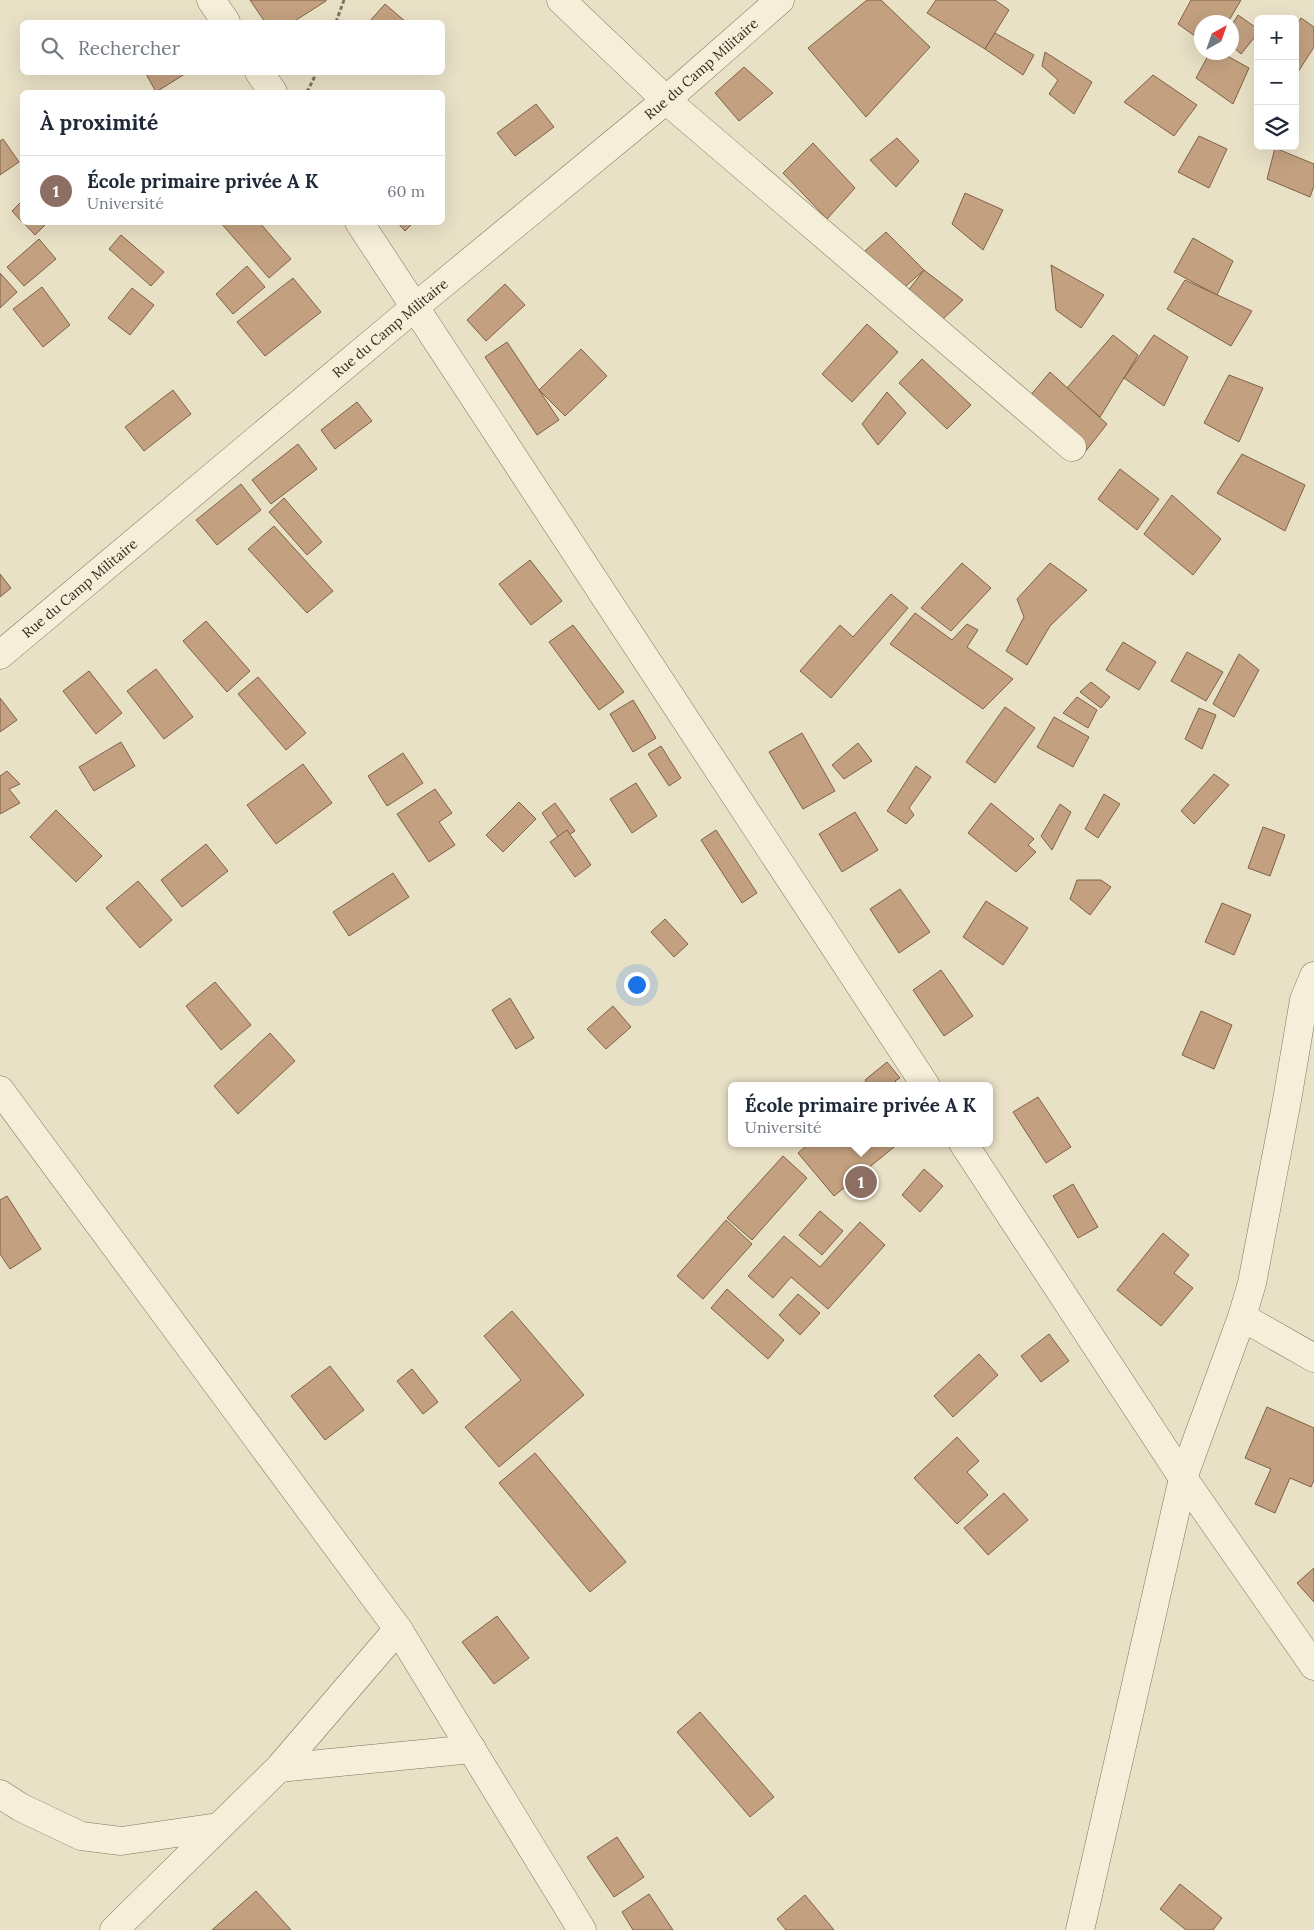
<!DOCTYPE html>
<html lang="fr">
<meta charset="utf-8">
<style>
body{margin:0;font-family:Lora,serif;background:#f6f6f7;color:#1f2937}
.controls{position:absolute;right:15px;top:15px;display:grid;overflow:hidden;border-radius:8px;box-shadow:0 5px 20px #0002}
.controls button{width:45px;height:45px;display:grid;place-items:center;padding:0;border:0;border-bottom:1px solid #e0e1e3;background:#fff;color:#1f2937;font:25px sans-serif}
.compass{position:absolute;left:1194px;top:15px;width:45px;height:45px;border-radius:50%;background:#fff;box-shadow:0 5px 20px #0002;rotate:40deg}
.you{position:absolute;left:636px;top:984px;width:18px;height:18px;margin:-12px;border:4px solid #fff;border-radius:50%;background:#1a73e8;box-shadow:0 0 0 8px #1a73e833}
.badge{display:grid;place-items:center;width:32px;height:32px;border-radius:50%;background:#2563eb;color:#fff;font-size:16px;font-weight:700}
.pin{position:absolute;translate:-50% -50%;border:2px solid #fff;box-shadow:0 1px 5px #0006}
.popup{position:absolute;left:728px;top:1082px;width:265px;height:65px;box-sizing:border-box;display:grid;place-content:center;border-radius:8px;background:#fff;filter:drop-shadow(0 1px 4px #0005);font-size:16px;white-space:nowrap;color:#747a83}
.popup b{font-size:19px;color:#1f2937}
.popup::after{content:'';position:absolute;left:50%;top:100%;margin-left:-10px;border:10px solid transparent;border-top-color:#fff}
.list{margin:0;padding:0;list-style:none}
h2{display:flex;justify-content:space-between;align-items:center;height:65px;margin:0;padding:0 20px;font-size:21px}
h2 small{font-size:16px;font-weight:400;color:#747a83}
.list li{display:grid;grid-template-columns:32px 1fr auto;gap:15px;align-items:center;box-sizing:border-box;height:70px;padding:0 20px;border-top:1px solid #e0e1e3}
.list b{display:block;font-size:19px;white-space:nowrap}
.list p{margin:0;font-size:16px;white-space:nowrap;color:#747a83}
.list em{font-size:16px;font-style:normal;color:#747a83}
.icon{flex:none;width:28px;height:28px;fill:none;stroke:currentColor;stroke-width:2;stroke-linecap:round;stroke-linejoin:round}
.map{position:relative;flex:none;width:1314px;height:1930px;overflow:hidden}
.search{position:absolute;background:#fff;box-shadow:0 5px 20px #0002;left:20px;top:20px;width:425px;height:55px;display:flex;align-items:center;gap:12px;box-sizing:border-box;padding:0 18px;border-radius:8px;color:#747a83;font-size:19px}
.panel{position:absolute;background:#fff;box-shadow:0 5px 20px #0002;left:20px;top:90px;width:425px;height:135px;border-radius:8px}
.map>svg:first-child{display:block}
</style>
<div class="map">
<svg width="1314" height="1930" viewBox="0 0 1314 1930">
<rect width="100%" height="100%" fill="#e9e1c6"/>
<g fill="#c3a180" stroke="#7f6146">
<path d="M250 0H326V1L293 22H265Z"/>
<path d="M867 0H881L930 47 866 117 808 48Z"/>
<path d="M936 0H995L1009 10 985 49 927 13Z"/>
<path d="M1191 0H1241L1228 22H1202V41L1178 24Z"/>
<path d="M385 4 406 22H369Z"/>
<path d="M1238 15 1258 29V33L1241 54 1232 46V25Z"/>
<path d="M1301 18 1314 27V47L1298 72 1295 70V27Z"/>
<path d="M995 33 1034 55 1023 75 985 49Z"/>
<path d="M1045 52 1092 82 1074 114 1049 94 1058 80 1042 66Z"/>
<path d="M1210 52H1220L1249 68 1233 104 1196 78Z"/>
<path d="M744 67 773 93 739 121 715 93Z"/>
<path d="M145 72H188L156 92Z"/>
<path d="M1153 75 1197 105 1174 136 1124 102Z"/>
<path d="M536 104 554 127 515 156 497 133Z"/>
<path d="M1199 136 1227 149 1209 188 1178 172Z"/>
<path d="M897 138 919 161 896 187 870 160Z"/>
<path d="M3 139 19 162 0 175V141Z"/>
<path d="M813 143 855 188 827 219 783 173Z"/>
<path d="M1275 148 1314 164V186L1310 197 1267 179Z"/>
<path d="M965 193 1003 210 983 250 952 224Z"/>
<path d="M22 201V222L12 211Z"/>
<path d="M23 222H48L35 235Z"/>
<path d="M220 222H259L291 259 269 278Z"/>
<path d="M397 222H414L405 231Z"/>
<path d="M886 232 924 270 897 294 856 259Z"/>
<path d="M121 235 164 272 151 286 109 249Z"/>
<path d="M1193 238 1233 261 1217 295 1174 272Z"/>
<path d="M39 239 56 259 24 286 7 267Z"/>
<path d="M1051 265 1104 295 1081 328 1056 310Z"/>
<path d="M247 266 265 287 233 314 216 294Z"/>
<path d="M924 270 963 300 942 320 907 292Z"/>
<path d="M0 273 17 292 0 308Z"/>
<path d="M293 278 321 312 265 356 237 322Z"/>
<path d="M1185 280 1252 311 1231 346 1167 309Z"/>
<path d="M505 284 525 305 486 341 467 320Z"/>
<path d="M42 287 70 325 43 347 13 309Z"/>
<path d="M132 288 154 305 130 335 108 318Z"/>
<path d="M867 324 898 352 852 402 822 374Z"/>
<path d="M1113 335 1138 355 1100 417 1067 388Z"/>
<path d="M1154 335 1188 357 1164 406 1124 378Z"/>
<path d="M507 342 559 420 537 435 485 357Z"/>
<path d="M581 349 607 376 565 416 539 390Z"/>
<path d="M922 359 971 405 947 429 899 383Z"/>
<path d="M1050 372 1107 424 1085 452 1023 404Z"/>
<path d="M1229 375 1263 388 1239 442 1204 423Z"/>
<path d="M173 390 191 414 144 451 125 427Z"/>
<path d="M887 392 906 413 878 445 862 424Z"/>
<path d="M357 402 372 421 335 449 321 430Z"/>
<path d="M298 444 317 469 271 504 252 480Z"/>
<path d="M1242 454 1305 485 1285 531 1217 493Z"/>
<path d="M1120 469 1159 499 1137 530 1098 499Z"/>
<path d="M241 484 261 510 217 545 196 520Z"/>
<path d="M1172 495 1221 539 1193 575 1144 534Z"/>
<path d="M284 498 322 542 307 555 269 512Z"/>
<path d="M274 526 333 591 307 613 248 549Z"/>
<path d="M530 560 562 601 531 625 499 584Z"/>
<path d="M962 563 991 588 951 631 921 608Z"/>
<path d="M1050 563 1087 590 1050 626 1027 665 1006 651 1024 617 1017 599Z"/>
<path d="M0 574 11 588 0 597Z"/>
<path d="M891 594 908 608 831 698 800 671 840 625 853 637Z"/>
<path d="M915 613 952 640 967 624 978 630 967 647 1013 679 983 709 890 644Z"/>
<path d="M206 621 250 671 227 692 183 641Z"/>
<path d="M573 625 624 692 599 710 549 642Z"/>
<path d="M1123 642 1156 662 1139 690 1106 670Z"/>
<path d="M1187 652 1223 672 1206 701 1171 681Z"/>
<path d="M1239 654 1259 670 1234 717 1213 704Z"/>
<path d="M156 669 193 717 164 739 127 691Z"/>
<path d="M89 671 122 713 96 734 63 691Z"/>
<path d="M258 677 306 733 286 750 238 694Z"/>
<path d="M1091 682 1110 697 1101 708 1080 692Z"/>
<path d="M1077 697 1097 710 1088 728 1063 713Z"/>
<path d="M0 698 17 720 0 732Z"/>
<path d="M633 700 656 738 633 752 610 714Z"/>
<path d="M1005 707 1035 728 995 783 966 762Z"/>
<path d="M1199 708 1216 715 1202 749 1185 739Z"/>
<path d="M1054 717 1089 737 1073 767 1037 747Z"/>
<path d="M802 733 835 791 803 809 769 752Z"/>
<path d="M121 742 135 766 94 791 79 767Z"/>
<path d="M858 743 872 761 844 779 832 765Z"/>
<path d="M661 746 681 778 669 786 648 754Z"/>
<path d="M403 753 423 783 387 806 368 776Z"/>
<path d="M303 764 332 803 276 844 247 805Z"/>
<path d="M916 766 931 777 909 808 914 815 906 824 887 811Z"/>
<path d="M7 771 20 784 9 789 20 803 0 814V776Z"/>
<path d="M1214 774 1229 785 1194 824 1181 811Z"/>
<path d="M636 783 657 816 632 833 610 799Z"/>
<path d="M435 789 452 813 439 822 455 845 429 862 397 814Z"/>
<path d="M1104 794 1120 804 1098 838 1085 829Z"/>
<path d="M519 802 536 819 503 852 486 835Z"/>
<path d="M555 803 575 831 560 840 542 813Z"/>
<path d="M991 803 1034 839 1028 845 1036 852 1016 872 968 833Z"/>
<path d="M1060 804 1071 812 1052 850 1041 836Z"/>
<path d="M56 810 102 856 76 882 30 837Z"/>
<path d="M855 812 878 850 842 872 819 834Z"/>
<path d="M1263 827 1285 835 1270 876 1248 868Z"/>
<path d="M567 830 591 865 575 877 550 842Z"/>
<path d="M716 830 757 893 742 903 701 840Z"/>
<path d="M206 844 228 871 182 907 161 880Z"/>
<path d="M393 873 409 897 349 936 333 912Z"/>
<path d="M1077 880H1101L1111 887 1090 915 1070 899Z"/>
<path d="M138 881 172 920 140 948 106 908Z"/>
<path d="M900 889 930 932 899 953 870 909Z"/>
<path d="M986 901 1028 928 1003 965 963 937Z"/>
<path d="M1222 903 1251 915 1234 955 1205 942Z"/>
<path d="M665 919 688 944 674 957 651 932Z"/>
<path d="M941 970 973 1016 944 1036 913 990Z"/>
<path d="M215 982 251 1025 221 1050 186 1006Z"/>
<path d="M510 998 534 1038 516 1049 492 1010Z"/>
<path d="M613 1006 631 1027 606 1049 587 1029Z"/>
<path d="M1201 1011 1232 1025 1214 1069 1182 1055Z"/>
<path d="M270 1033 295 1061 238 1114 214 1086Z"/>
<path d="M887 1062 900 1078 895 1081 899 1086H869L865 1080Z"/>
<path d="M1038 1097 1071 1147 1046 1163 1013 1112Z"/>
<path d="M810 1143H899L834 1196 798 1153Z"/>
<path d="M783 1156 807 1178 752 1240 727 1218Z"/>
<path d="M924 1169 943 1186 920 1212 902 1195Z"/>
<path d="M1073 1184 1098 1227 1078 1238 1053 1196Z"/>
<path d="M7 1196 41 1249 10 1269 0 1254V1200Z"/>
<path d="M820 1211 843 1231 822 1255 799 1235Z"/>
<path d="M726 1220 752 1244 703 1299 677 1276Z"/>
<path d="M860 1222 885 1245 828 1309 791 1277 773 1298 748 1276 784 1236 820 1267Z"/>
<path d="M1163 1233 1189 1255 1174 1273 1193 1288 1161 1326 1117 1290Z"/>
<path d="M727 1289 784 1340 768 1359 711 1308Z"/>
<path d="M798 1294 820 1313 800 1335 779 1315Z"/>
<path d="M512 1311 584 1395 499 1467 465 1427 521 1380 484 1336Z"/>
<path d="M1049 1334 1069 1361 1041 1382 1021 1356Z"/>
<path d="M979 1354 998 1375 953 1417 934 1396Z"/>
<path d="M330 1366 364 1410 325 1440 291 1396Z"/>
<path d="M412 1369 438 1402 423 1414 397 1381Z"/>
<path d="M1267 1407 1314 1428V1480L1311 1487 1290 1478 1275 1513 1255 1504 1271 1469 1245 1458Z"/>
<path d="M957 1437 979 1461 967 1472 988 1495 957 1524 914 1478Z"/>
<path d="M535 1453 626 1562 590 1592 499 1483Z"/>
<path d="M1004 1493 1028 1520 988 1555 964 1528Z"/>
<path d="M1314 1568V1602L1297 1583Z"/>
<path d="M497 1616 529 1658 494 1684 462 1642Z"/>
<path d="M700 1712 774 1797 750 1817 677 1732Z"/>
<path d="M617 1837 644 1877 614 1897 587 1857Z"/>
<path d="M1180 1884 1222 1918 1213 1930H1186L1160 1909Z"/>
<path d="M256 1891 291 1930H212Z"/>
<path d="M649 1894 673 1930H633L622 1912Z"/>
<path d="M805 1895 834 1930H786L777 1919Z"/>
</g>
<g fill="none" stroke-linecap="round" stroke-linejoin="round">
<defs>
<g id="minor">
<path d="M211 0 226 22"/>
<path d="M561 0 666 100 1072 447"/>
<path d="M259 72 273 92"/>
<path d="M359 222 926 1086"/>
<path id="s1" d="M0 655 415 307 666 100 780 0"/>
<path d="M0 1090 398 1629 582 1930"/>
<path d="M963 1143 1183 1478 1314 1666"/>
<path d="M1242 1317 1314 1358"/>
<path d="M279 1768 472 1749"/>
<path d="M0 1794 20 1807 81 1836 121 1841 218 1827"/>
<path d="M114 1930 279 1768 398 1629"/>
<path d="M1080 1930 1183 1478 1242 1317 1252 1283 1287 1100 1304 1000 1314 976"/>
</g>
</defs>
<use href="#minor" stroke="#82745e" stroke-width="29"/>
<g stroke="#82745e" stroke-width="3" stroke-dasharray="4 2.5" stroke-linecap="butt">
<path d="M336 22 344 0"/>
<path d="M307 92 317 72"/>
</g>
<use href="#minor" stroke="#f5eed8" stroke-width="28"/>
</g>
<g text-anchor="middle" stroke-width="4" stroke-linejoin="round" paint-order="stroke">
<g font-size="14" fill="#342b20" stroke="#f1ebd5">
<text dy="5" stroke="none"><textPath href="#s1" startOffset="914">Rue du Camp Militaire</textPath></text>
<text dy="5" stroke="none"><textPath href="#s1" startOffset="509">Rue du Camp Militaire</textPath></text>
<text dy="5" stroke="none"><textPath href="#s1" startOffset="104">Rue du Camp Militaire</textPath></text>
</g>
</g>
</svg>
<div class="controls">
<button>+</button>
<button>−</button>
<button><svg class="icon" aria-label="layers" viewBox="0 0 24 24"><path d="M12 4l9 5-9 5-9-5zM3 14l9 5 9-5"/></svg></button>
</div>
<svg class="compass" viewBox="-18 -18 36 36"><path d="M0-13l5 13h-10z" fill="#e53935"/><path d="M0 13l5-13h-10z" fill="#747a83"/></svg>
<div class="you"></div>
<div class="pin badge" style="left:861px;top:1182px;background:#8d6e63">1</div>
<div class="popup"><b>École primaire privée A K</b>Université</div>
<div class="search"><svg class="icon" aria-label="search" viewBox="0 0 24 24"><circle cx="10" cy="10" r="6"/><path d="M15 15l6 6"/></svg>Rechercher</div>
<section class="panel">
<h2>À proximité<small></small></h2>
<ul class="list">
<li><span class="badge" style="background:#8d6e63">1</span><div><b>École primaire privée A K</b><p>Université</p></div><em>60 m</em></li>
</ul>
</section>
</div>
